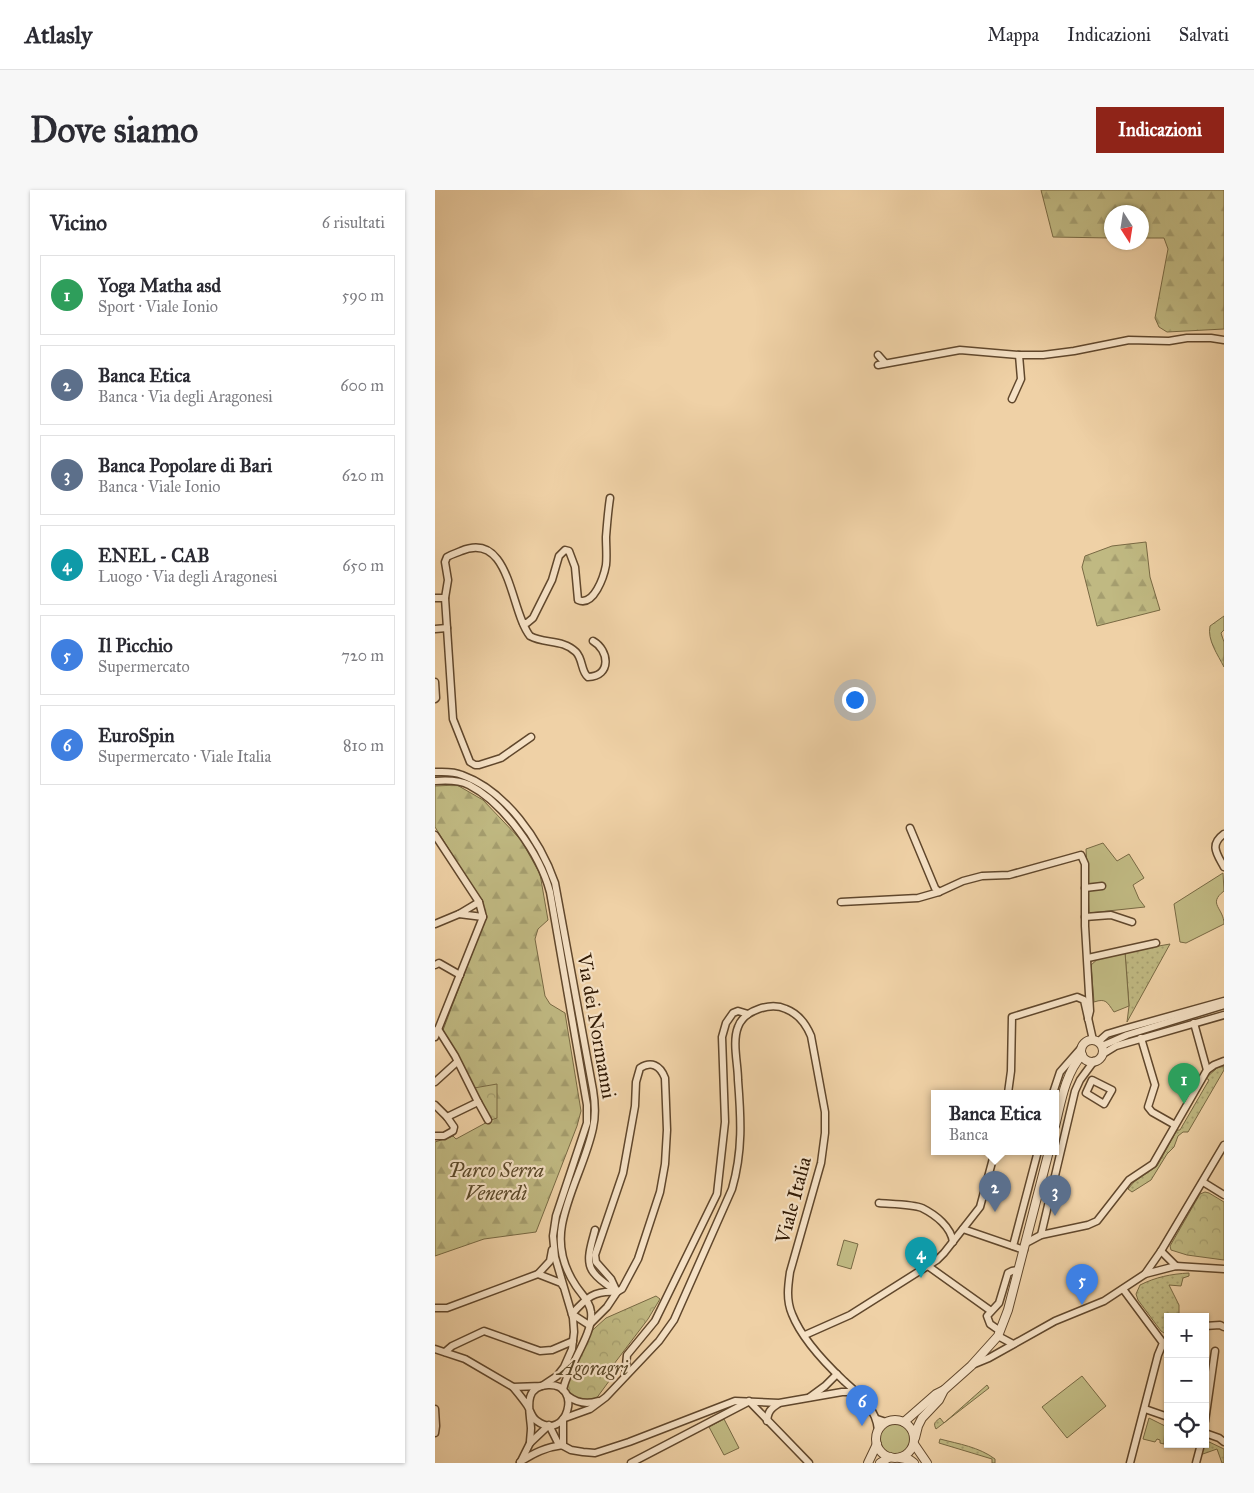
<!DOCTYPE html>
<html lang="it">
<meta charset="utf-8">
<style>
body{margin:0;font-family:"IM FELL Great Primer",serif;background:#f7f7f7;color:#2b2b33}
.controls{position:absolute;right:15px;bottom:15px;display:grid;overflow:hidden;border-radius:0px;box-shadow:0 1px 4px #0004}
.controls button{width:45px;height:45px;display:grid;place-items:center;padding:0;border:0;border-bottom:1px solid #e1e1e2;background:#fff;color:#2b2b33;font:25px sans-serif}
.compass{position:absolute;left:669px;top:15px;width:45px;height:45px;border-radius:50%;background:#fff;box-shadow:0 1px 4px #0004;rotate:168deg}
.you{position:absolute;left:419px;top:509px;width:18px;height:18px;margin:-12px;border:4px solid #fff;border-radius:50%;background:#1a73e8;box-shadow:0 0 0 8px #1a73e833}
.badge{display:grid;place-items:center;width:32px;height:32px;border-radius:50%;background:#8f2418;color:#fff;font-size:16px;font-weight:700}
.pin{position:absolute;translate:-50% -41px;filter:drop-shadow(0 1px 2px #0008)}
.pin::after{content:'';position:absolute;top:26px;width:18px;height:15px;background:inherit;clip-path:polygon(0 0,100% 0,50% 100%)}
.popup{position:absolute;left:496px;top:900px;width:128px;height:65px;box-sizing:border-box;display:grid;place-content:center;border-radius:0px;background:#fff;filter:drop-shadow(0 1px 4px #0005);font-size:16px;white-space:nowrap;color:#7c7c81}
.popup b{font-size:19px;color:#2b2b33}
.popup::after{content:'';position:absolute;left:50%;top:100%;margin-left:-10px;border:10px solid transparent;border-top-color:#fff}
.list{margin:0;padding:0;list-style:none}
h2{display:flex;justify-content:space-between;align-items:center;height:65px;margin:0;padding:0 20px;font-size:21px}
h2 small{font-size:16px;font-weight:400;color:#7c7c81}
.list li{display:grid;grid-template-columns:32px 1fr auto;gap:15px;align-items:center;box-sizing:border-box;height:80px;margin:0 10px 10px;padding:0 10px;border:1px solid #e1e1e2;border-radius:0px}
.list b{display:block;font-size:19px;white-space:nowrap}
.list p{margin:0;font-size:16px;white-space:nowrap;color:#7c7c81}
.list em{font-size:16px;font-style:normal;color:#7c7c81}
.icon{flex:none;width:28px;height:28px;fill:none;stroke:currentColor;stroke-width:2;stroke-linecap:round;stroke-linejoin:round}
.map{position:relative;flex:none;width:789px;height:1273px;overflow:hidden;border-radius:0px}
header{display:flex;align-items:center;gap:30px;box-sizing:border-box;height:70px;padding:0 25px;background:#fff;border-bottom:1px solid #e1e1e2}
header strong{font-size:24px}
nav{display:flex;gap:28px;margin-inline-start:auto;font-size:18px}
.intro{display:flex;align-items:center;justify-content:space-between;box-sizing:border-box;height:120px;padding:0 30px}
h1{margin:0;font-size:35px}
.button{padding:12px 22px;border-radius:0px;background:#8f2418;color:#fff;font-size:18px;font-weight:700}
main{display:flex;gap:30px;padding:0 30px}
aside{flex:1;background:#fff;border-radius:0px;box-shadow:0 1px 4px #0004}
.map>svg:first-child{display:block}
</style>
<header>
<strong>Atlasly</strong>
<nav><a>Mappa</a><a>Indicazioni</a><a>Salvati</a></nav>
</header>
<div class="intro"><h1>Dove siamo</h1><a class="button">Indicazioni</a></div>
<main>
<aside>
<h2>Vicino<small>6 risultati</small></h2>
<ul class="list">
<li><span class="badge" style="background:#2e9e5b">1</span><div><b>Yoga Matha asd</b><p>Sport · Viale Ionio</p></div><em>590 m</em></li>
<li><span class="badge" style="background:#5c6f8a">2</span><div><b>Banca Etica</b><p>Banca · Via degli Aragonesi</p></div><em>600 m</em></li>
<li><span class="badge" style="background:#5c6f8a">3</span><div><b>Banca Popolare di Bari</b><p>Banca · Viale Ionio</p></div><em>620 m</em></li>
<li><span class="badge" style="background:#0f9aa8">4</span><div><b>ENEL - CAB</b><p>Luogo · Via degli Aragonesi</p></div><em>650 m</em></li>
<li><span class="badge" style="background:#3f7fe0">5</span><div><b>Il Picchio</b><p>Supermercato</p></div><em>720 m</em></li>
<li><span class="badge" style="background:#3f7fe0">6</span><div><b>EuroSpin</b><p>Supermercato · Viale Italia</p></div><em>810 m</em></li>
</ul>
</aside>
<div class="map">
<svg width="789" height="1273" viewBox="0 0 789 1273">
<defs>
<pattern id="grass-dots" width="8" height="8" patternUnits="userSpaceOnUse" patternTransform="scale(1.25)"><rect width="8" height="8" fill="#c0b982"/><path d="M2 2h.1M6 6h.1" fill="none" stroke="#a59e6f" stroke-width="1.8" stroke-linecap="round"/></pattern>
<pattern id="forest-firs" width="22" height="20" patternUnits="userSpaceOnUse" patternTransform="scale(1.25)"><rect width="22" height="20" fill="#c0b982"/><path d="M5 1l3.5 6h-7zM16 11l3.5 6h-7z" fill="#a59e6f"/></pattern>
<pattern id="park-crowns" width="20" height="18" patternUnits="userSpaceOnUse" patternTransform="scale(1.25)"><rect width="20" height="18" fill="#c0b982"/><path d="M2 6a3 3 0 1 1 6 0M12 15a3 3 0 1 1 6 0" fill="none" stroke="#a59e6f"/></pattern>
</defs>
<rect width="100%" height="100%" fill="#efd1a6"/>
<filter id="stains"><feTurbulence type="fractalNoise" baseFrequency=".004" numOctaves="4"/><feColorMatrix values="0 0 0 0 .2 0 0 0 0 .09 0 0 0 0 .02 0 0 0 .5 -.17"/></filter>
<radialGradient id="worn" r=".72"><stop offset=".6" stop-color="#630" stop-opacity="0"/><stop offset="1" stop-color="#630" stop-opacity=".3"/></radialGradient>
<g fill="url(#grass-dots)" stroke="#786943">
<path d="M735 754 692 832 694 816 690 762Z"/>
<path d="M789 876V880L753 942H748L743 946 739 957 732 964 716 990 697 1002 693 999 699 992 722 976 742 940H745L774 890 771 888 782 878Z"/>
<path d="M754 1083V1086L748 1088 746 1096 734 1095 744 1115V1125L752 1127H733L732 1145 726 1141 703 1110 701 1104 705 1095C721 1087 736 1084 754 1083Z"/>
<path d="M552 1195 554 1198 501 1239C498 1233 500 1232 505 1228L509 1233Z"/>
<path d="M505 1249C524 1254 544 1257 560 1269V1273H557V1269L504 1253Z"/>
<path d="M770 1250 789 1259V1273H787L782 1259 765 1265 768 1254H770Z"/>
</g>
<g fill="url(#forest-firs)" stroke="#786943">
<path d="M606 0H789V139L732 142 724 137 720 128 733 59 729 48H707L706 22H676V48L618 47Z"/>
<path d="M711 352 715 387 725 420 662 436 647 377 650 366 677 356Z"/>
<path d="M789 426V440L786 443 789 452V477C783 465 772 450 775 436Z"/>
<path d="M22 595 48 610 86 650 105 684 113 730 103 739 100 749 110 806 115 814 130 823 146 921 142 936 101 1042 49 1049 0 1066V952L18 946 21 949 56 930 8 840 51 727 46 710 0 637V596Z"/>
</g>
<g fill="url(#park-crowns)" stroke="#786943">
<path d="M62 894V928L56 930 39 898Z"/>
<path d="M770 1002 774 1003 789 1012V1070L752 1065 736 1060 735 1056 765 1004Z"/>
<path d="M221 1106 225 1109 213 1129 179 1174 180 1183 158 1213 132 1205 129 1192 150 1147 171 1128Z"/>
</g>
<g fill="#c0b982" stroke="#786943">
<path d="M668 653 682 671 694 664 709 688 698 695 704 709 710 717 654 723 651 659Z"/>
<path d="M788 683 789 701C772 714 789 718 789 734L751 753 745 752 739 714Z"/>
<path d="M690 762 694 816 679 822C672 812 671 808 659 812L656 775 665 767Z"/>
<path d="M409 1050 423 1054 416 1079 402 1075Z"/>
<path d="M647 1186 671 1216 632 1248 607 1217Z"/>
<path d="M714 1228 730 1236 729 1254 725 1253V1250L722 1249 720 1252 708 1249Z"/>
<path d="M289 1229 304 1258 289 1265 274 1237Z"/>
<circle cx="460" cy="1248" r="16"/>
</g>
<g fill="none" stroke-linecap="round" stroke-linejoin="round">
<defs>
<g id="minor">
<path d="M443 165 450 173"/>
<path d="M443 175 525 160 584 165H608L639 161 694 150 734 151 752 148H776L789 150"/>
<path d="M577 209 586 189 584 165"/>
<path d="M0 408H10L13 390 10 372 12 367C17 364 22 363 26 361 76 340 75 422 95 446 109 454 128 449 141 462 148 469 146 482 153 487 177 486 174 460 158 451"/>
<path d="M10 408 18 529 35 572 40 575H44L66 568 96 547"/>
<path d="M88 433H92L98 428 117 390 124 366 130 360 134 361 140 377 143 410C159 417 169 386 171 375 172 366 171 356 171 347 172 334 173 321 175 308"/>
<path d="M0 439 12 438"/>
<path d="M0 492 1 508 0 509"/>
<path d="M0 582C9 582 18 581 27 585 71 601 105 650 120 693L158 900C160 912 161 925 158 938 151 971 133 1002 127 1035 123 1057 129 1078 141 1096 147 1105 155 1112 156 1122 159 1144 132 1177 128 1200"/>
<path d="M0 591C12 590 24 590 34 595 69 613 105 664 115 702L152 915V933L121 1026 118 1046 120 1067 138 1128 139 1142 137 1159 129 1177 122 1186 107 1196 78 1197 30 1169 0 1159"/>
<path d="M475 638 500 698 504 702"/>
<path d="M789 644C774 655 782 664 789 677"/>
<path d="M0 645 44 712 48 727 0 847"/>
<path d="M650 698 667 696"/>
<path d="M44 712 24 724 48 727"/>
<path d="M406 712 483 708 504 702 528 691 547 686 574 685 646 665 650 674V736L655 821 653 829"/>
<path d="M650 727 676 725 697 732"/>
<path d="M0 734 24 724"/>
<path d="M653 768 721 753"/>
<path d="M0 775 4 773 25 785"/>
<path d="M759 833 772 880"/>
<path d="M3 839 20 866 43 912 12 927"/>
<path d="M706 848 720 895 713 917 717 922 740 935"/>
<path d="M663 852 672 844 692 838 789 811"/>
<path d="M667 856 692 845 789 815"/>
<path d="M668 864 681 856 789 825"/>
<path d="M657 890 677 900 669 914 651 903Z"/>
<path d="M0 892 22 872"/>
<path d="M573 903 576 881 577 827 642 807 649 810 658 850"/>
<path d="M618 903 625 882 647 857"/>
<path d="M43 912 53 930"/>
<path d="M0 915 12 927 19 937 18 941 9 946H0"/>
<path d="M768 992 789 1005"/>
<path d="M444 1013C455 1014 478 1014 487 1018 501 1025 516 1037 518 1052"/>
<path d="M528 1039 589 1060"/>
<path d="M160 1040C157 1053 149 1072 159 1083 164 1090 174 1096 181 1101"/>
<path d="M606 1045 640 901 645 890 659 871"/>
<path d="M591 1053 606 1045 653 1035 662 1031 694 990 718 974 772 880 779 875 789 871"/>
<path d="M578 1056 603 961"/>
<path d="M117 1060 115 1071 103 1084 126 1093 128 1096"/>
<path d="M726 1061 741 1076"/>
<path d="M493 1076 556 1121"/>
<path d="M710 1084 726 1061 789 955"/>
<path d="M688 1099 728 1153 723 1165 695 1273"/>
<path d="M0 1118H12L103 1084"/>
<path d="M137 1124C151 1108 159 1100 182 1102"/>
<path d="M137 1124 154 1135"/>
<path d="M155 1134 172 1117 182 1102 187 1099 203 1069 225 1002 230 974 232 940 230 888C225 875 216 871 205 878L201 892 200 916 188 983 160 1065 161 1072 176 1089 182 1102"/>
<path d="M770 1136 785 1135 789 1137"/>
<path d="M565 1141 555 1134 552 1126 564 1113 573 1083 577 1081 583 1080"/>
<path d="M370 1145 415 1125 502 1070 509 1063 545 1017 560 961"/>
<path d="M563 1146 578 1154"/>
<path d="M10 1162 17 1156 49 1141 105 1161 117 1160 138 1151"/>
<path d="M537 1175 554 1168 620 1131 669 1111 710 1084 741 1076 789 1079"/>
<path d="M190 1186 192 1165 220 1131 282 1004 290 932 287 847 291 833 298 823 303 821 313 824"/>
<path d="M78 1197C83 1203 88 1209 92 1215 96 1221 96 1227 102 1231 132 1253 149 1193 113 1195 87 1196 95 1222 96 1238 96 1243 95 1248 95 1253"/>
<path d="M133 1206C142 1213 151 1215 163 1211"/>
<path d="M375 1207 390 1196 402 1184"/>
<path d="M314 1211 374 1273"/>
<path d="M710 1219 733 1227"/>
<path d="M130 1228 155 1219 171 1207 224 1151 239 1130 297 999C308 961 306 928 303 890 303 874 297 852 303 837 309 820 336 812 351 819 364 824 371 834 376 846L390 922V943L386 973 355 1082C353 1096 351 1110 357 1124 366 1147 391 1174 409 1191 425 1205 441 1218 443 1240"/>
<path d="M442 1229 451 1232"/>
<path d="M332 1231C333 1222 335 1219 343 1214"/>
<path d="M770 1231 780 1161"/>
<path d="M0 1243 1 1236 0 1219"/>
<path d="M770 1243 784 1248 789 1252"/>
<path d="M128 1255V1229"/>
<path d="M85 1272C99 1263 111 1257 128 1255"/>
<path d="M85 1273 95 1253 114 1235 123 1253 136 1260 148 1262 160 1263 194 1252 300 1211 344 1213 407 1202H422"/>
<path d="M196 1273 313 1212"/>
<path d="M761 1273 766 1254"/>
</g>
<g id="tertiary">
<circle cx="657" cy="861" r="11"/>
<path d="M620 936C626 912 630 884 647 865"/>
<circle cx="460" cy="1249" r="19"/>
<path d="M469 1232 501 1204 509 1200"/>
<path d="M480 1248 483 1236 487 1228 504 1210 509 1200 536 1176 563 1146 573 1120 614 961"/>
<path d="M479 1254 492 1273"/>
<path d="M465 1268 475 1270 479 1273"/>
<path d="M433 1273 442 1254"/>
<path d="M445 1273 455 1267"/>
</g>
</defs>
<use href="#minor" stroke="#60472c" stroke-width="9"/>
<use href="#tertiary" stroke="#60472c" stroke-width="10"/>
<use href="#minor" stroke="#f5e1c5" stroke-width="6"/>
<use href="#tertiary" stroke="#f5e1c5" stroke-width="8"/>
</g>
<g text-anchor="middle" stroke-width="4.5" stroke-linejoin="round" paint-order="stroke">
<g font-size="20" fill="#301904" stroke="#f5e1c5">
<text transform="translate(162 836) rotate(80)" y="7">Via dei Normanni</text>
<text transform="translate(358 1010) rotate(-75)" y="7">Viale Italia</text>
</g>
<g font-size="20" font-style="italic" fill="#5b492a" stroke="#f5e1c5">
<text x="61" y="987">Parco Serra<tspan x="61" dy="23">Venerdì</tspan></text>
<text x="158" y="1185">Agoragri</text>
</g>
</g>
<rect width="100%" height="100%" filter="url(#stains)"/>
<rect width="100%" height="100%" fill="url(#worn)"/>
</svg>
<div class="controls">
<button>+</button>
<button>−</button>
<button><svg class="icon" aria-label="locate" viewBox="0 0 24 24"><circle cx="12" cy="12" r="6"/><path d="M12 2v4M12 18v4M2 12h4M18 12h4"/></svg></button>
</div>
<svg class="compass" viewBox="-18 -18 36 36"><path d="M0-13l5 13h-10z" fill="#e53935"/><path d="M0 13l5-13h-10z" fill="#7c7c81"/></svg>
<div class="you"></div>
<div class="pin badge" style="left:749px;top:914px;background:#2e9e5b">1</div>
<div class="pin badge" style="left:560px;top:1022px;background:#5c6f8a">2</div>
<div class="popup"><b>Banca Etica</b>Banca</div>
<div class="pin badge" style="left:620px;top:1026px;background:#5c6f8a">3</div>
<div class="pin badge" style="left:486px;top:1088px;background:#0f9aa8">4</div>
<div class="pin badge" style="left:647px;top:1115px;background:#3f7fe0">5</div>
<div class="pin badge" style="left:427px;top:1236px;background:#3f7fe0">6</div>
</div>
</main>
